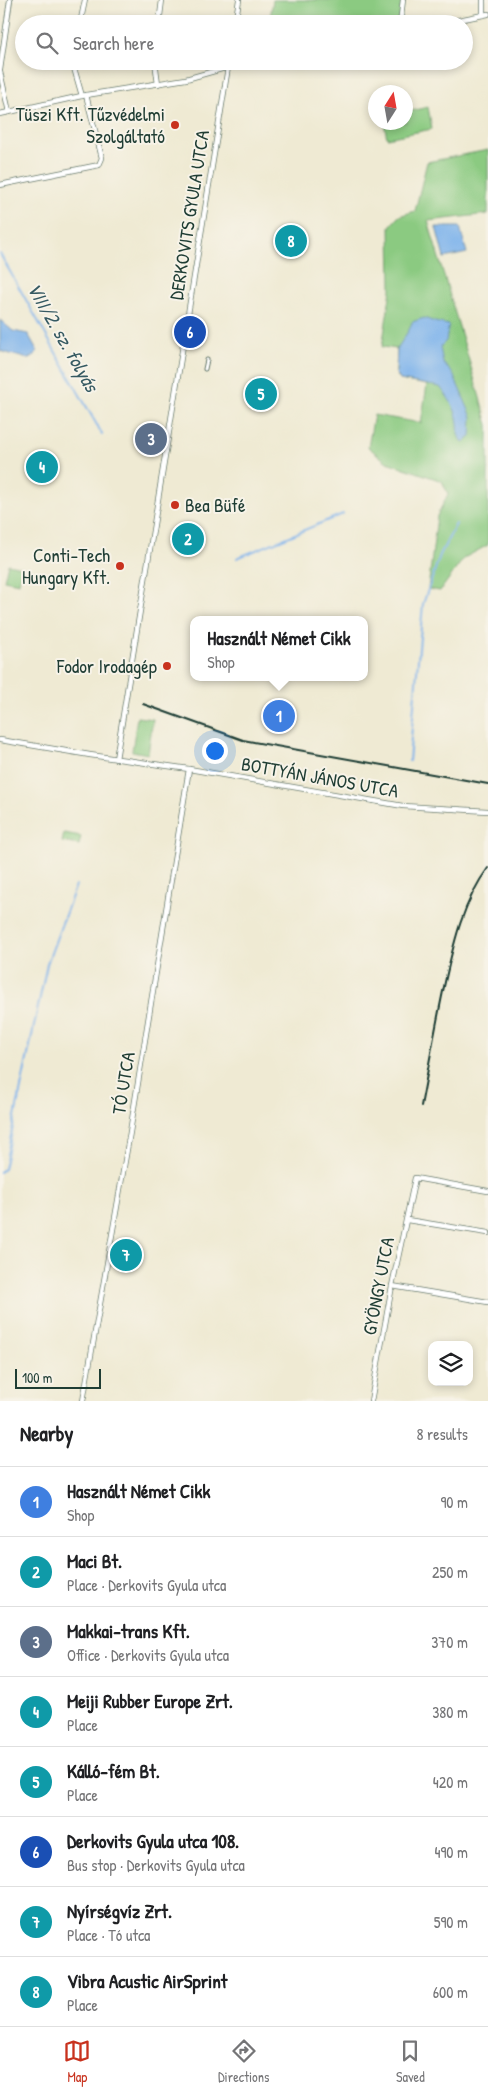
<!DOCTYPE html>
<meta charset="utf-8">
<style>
body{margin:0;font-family:"Patrick Hand",sans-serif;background:#f2f2f2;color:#202124}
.controls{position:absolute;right:15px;bottom:15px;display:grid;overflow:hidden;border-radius:10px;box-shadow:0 2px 8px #0003}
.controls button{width:45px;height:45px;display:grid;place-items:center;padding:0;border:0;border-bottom:1px solid #e0e0e0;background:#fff;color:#202124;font:25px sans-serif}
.compass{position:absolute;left:368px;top:85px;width:45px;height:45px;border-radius:50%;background:#fff;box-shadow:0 2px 8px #0003;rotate:11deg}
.scale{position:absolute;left:15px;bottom:12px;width:86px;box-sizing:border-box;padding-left:5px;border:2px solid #1f3d34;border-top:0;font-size:14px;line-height:18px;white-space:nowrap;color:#1f3d34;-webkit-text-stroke:4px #f7f3e8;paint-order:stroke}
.you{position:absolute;left:214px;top:750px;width:18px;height:18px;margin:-12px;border:4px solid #fff;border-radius:50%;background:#1a73e8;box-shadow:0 0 0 8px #1a73e833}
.badge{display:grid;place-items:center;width:32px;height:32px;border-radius:50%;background:#c8321e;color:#fff;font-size:16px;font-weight:700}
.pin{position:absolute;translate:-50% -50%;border:2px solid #fff;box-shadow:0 1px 5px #0006}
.popup{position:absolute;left:190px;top:616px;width:178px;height:65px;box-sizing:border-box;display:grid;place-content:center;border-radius:10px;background:#fff;filter:drop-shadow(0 1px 4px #0005);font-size:16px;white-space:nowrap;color:#757577}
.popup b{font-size:19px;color:#202124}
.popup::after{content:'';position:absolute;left:50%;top:100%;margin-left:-10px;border:10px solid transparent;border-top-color:#fff}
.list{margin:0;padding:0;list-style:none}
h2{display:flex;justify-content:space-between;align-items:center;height:65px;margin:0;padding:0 20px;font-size:21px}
h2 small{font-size:16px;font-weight:400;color:#757577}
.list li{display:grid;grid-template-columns:32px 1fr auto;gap:15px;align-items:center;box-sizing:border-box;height:70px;padding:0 20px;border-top:1px solid #e0e0e0}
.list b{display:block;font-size:19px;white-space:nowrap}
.list p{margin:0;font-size:16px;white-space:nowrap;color:#757577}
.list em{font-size:16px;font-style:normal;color:#757577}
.icon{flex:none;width:28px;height:28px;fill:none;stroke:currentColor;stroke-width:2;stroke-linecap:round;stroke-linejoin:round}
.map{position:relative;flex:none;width:488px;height:1401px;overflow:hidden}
.search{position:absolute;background:#fff;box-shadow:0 2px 8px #0003;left:15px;right:15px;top:15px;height:55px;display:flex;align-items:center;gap:12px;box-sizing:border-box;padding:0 18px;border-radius:28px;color:#757577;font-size:19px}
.sheet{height:625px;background:#fff}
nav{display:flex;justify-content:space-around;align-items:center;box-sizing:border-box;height:70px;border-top:1px solid #e0e0e0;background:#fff;font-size:14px;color:#757577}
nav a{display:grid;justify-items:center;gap:2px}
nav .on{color:#c8321e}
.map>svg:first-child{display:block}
</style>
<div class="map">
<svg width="488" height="1401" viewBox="0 0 488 1401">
<rect width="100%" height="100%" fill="#f7f3e8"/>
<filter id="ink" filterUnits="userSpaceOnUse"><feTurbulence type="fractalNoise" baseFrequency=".02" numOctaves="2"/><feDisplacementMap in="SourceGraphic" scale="10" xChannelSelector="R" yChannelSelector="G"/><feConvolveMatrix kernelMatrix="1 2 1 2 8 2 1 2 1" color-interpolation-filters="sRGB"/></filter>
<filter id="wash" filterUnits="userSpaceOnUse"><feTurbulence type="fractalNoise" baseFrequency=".0096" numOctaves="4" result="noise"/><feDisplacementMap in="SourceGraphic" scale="20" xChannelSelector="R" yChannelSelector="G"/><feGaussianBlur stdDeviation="1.12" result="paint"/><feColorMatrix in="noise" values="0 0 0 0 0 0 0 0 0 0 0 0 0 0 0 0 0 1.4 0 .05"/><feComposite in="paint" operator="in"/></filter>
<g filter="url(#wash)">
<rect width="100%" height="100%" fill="#efead3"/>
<g fill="#8bca81" stroke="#55845a">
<path d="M273 0H403L400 24H269Z"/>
<path d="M428 107 432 129 387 138 384 123 406 122V112Z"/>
<path d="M488 150V214L428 221 488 425V545L464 558 440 591 428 589 437 516 448 494 442 481 387 462 368 447 374 415 421 423 427 385 400 380 396 373 397 349 382 347 391 290 390 226 399 216 415 211 427 162Z"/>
<path d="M8 564 22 567 19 583 4 580Z"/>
<path d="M137 717 153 719 148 754 132 751Z"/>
<path d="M64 833 81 836 79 845 62 842Z"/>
</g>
<g fill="#7db2eb" stroke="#4e7890">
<path d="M436 227H460L467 253 444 258Z"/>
<path d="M424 318 435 322 449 325 446 341 440 347 443 363 453 374 472 417 471 437 463 442 458 435C460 415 452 402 440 387L400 380 396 373 397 349 410 328 412 322Z"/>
<path d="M0 320 13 331 28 334 37 350 35 355 28 359 0 351Z"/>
</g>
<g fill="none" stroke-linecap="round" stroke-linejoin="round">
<g stroke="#7db2eb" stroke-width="2">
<path d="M0 254 102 434"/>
<path d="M237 558 343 514"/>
<path d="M409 761 423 604 440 555 456 524"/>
<path d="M0 1172 4 1169 47 964 76 885"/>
</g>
</g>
</g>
<g filter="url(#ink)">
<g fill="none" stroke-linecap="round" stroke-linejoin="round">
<defs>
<g id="pedestrian">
<path d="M419 62 424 61"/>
<path d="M205 369 207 360"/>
</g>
<g id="minor">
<path d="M483 0V15"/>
<path d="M80 24 85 0"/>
<path d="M159 24 162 0"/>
<path d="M235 24 239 0"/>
<path d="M400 24 403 0"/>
<path d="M439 24 488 14"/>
<path d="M74 61V68L82 96"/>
<path d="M155 61 158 84"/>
<path d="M0 70 10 0"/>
<path d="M0 72 9 112"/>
<path d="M0 114 86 95 186 79 250 61"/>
<path d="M0 185 99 165 102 158 86 95"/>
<path d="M0 740 90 755 189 769 403 806 488 811"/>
<path d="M116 759 229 61"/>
<path d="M407 1220 488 1233"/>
<path d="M392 1286 488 1302"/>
<path d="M83 1401 130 1132 189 769"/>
<path d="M371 1401 392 1286 415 1178 488 1191"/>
</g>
</defs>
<use href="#pedestrian" stroke="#687a6c" stroke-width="5"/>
<use href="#minor" stroke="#687a6c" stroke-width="6"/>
<use href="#pedestrian" stroke="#fff" stroke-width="3"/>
<use href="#minor" stroke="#fff" stroke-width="4.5"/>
<g stroke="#1f3d34" stroke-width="2">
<path d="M143 704 243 740 488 784"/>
<path d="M421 1106C429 1065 436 1023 445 982 454 942 463 902 488 868"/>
</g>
</g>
</g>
<g fill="#c8321e" stroke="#f7f3e8" stroke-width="2">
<circle cx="175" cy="125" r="5"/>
<circle cx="175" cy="505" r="5"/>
<circle cx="120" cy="566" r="5"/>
<circle cx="167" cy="666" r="5"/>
</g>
<g text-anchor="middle" stroke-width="4" stroke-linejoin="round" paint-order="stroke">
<g font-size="19" fill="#1f3d34" stroke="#f7f3e8" text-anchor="end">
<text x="165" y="121">Tüszi Kft. Tűzvédelmi<tspan x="165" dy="22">Szolgáltató</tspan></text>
<text x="185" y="512" text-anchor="start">Bea Büfé</text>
<text x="110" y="562">Conti-Tech<tspan x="110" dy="22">Hungary Kft.</tspan></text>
<text x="157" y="673">Fodor Irodagép</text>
</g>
<g font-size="19" fill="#1f3d34" stroke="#f7f3e8">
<text transform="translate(189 215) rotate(-81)" y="7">DERKOVITS GYULA UTCA</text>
<text transform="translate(320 777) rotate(10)" y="7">BOTTYÁN JÁNOS UTCA</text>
<text transform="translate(123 1083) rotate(-81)" y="7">TÓ UTCA</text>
<text transform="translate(378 1286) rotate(-79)" y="7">GYÖNGY UTCA</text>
</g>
<g font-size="20" font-style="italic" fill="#365a62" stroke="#f7f3e8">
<text transform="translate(63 337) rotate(60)" y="7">VIII/2. sz. folyás</text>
</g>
</g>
</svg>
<div class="controls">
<button><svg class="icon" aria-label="layers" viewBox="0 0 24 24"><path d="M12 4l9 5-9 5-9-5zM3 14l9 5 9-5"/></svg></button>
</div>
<svg class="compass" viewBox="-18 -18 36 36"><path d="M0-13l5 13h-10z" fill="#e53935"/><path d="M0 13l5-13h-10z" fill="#757577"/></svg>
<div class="scale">100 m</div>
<div class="you"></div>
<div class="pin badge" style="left:279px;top:716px;background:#3f7fe0">1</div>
<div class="popup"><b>Használt Német Cikk</b>Shop</div>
<div class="pin badge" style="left:188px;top:539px;background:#0f9aa8">2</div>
<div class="pin badge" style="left:151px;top:439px;background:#5c6f8a">3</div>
<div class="pin badge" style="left:42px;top:467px;background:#0f9aa8">4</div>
<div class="pin badge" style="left:261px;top:394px;background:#0f9aa8">5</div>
<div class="pin badge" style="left:190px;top:332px;background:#1a4fb4">6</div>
<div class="pin badge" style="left:126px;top:1255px;background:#0f9aa8">7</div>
<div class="pin badge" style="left:291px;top:241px;background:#0f9aa8">8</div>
<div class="search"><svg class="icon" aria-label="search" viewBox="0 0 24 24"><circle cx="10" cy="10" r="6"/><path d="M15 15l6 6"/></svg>Search here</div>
</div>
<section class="sheet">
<h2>Nearby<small>8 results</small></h2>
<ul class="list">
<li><span class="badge" style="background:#3f7fe0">1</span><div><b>Használt Német Cikk</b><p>Shop</p></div><em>90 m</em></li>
<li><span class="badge" style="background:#0f9aa8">2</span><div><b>Maci Bt.</b><p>Place · Derkovits Gyula utca</p></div><em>250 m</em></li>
<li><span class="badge" style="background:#5c6f8a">3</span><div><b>Makkai-trans Kft.</b><p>Office · Derkovits Gyula utca</p></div><em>370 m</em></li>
<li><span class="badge" style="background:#0f9aa8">4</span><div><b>Meiji Rubber Europe Zrt.</b><p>Place</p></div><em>380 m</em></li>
<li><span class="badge" style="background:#0f9aa8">5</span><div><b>Kálló-fém Bt.</b><p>Place</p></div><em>420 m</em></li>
<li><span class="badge" style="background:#1a4fb4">6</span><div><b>Derkovits Gyula utca 108.</b><p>Bus stop · Derkovits Gyula utca</p></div><em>490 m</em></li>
<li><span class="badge" style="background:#0f9aa8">7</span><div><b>Nyírségvíz Zrt.</b><p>Place · Tó utca</p></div><em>590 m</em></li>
<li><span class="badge" style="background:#0f9aa8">8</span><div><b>Vibra Acustic AirSprint</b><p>Place</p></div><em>600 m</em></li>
</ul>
</section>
<nav>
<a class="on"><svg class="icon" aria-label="map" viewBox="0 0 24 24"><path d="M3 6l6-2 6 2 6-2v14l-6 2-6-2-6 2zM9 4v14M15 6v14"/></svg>Map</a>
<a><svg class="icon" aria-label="directions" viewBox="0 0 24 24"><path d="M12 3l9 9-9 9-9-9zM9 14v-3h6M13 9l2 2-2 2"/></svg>Directions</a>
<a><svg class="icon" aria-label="saved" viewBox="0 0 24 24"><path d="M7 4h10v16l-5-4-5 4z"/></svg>Saved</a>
</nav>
